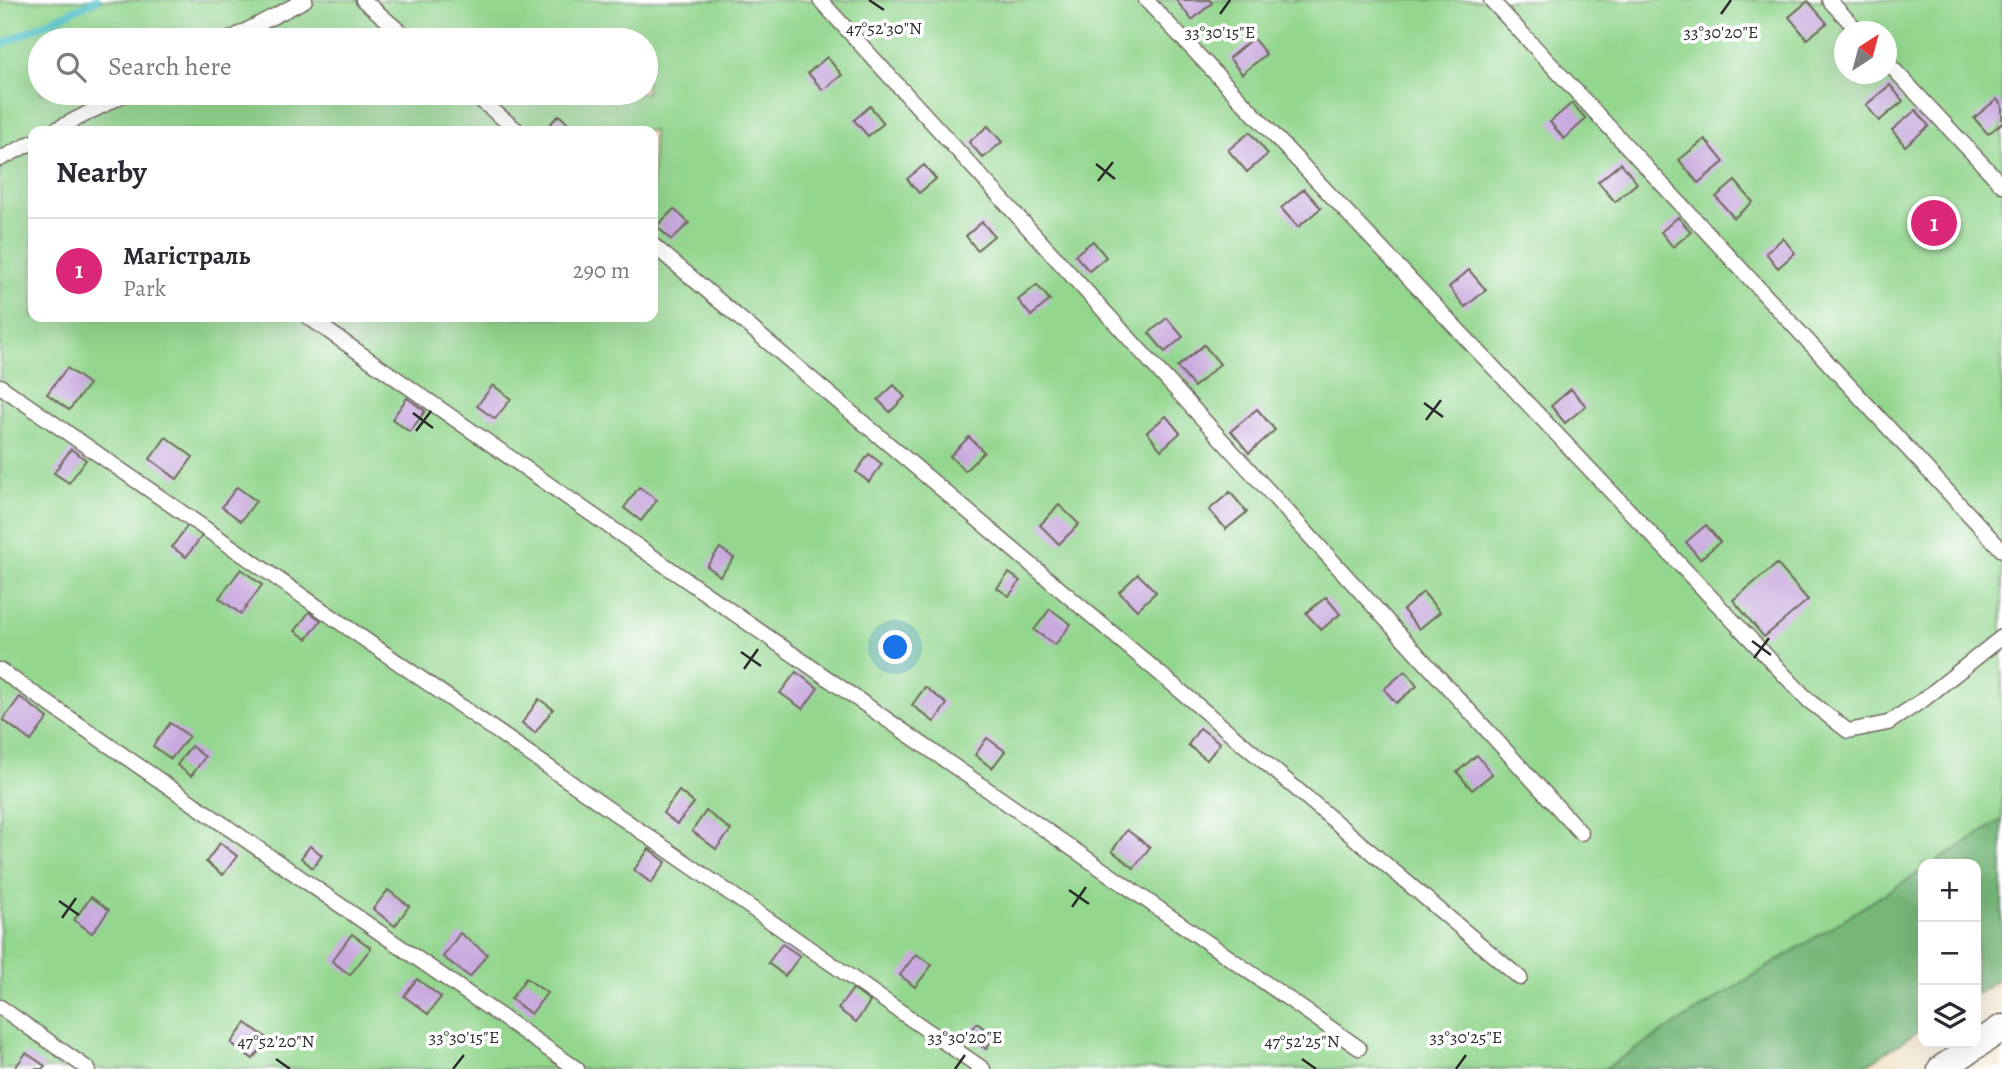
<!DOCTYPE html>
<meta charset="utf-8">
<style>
body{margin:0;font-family:Alegreya,serif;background:#f2f2f3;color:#2b2b33}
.controls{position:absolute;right:21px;bottom:21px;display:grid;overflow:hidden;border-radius:14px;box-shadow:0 7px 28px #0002}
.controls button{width:63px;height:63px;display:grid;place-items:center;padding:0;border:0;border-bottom:2px solid #e1e1e2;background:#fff;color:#2b2b33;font:35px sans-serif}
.compass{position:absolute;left:1834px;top:21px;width:63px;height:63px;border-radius:50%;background:#fff;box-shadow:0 7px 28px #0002;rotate:36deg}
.you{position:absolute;left:896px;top:648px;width:24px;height:24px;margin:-18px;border:5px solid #fff;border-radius:50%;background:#1a73e8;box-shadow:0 0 0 10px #1a73e833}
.badge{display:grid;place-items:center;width:46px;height:46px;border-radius:50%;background:#db2777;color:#fff;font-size:23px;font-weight:700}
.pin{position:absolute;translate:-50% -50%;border:4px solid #fff;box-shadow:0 2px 7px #0006}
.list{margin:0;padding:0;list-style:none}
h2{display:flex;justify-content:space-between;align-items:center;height:91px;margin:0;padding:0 28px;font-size:30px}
h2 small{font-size:23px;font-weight:400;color:#7c7c81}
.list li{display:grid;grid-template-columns:46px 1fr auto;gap:21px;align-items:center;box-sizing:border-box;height:105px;padding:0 28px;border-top:2px solid #e1e1e2}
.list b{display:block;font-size:26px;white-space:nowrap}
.list p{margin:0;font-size:23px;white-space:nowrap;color:#7c7c81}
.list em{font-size:23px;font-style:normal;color:#7c7c81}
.icon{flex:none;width:38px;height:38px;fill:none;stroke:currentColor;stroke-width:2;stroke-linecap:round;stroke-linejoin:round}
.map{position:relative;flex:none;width:2002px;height:1069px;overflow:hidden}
.search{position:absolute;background:#fff;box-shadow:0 7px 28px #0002;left:28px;top:28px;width:630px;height:77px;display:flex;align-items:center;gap:18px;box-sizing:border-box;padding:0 24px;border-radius:38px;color:#7c7c81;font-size:26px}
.panel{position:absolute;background:#fff;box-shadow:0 7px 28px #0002;left:28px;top:126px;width:630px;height:196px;border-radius:14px}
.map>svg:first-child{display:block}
</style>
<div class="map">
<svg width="2002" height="1069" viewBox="0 0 2002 1069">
<rect width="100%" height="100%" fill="#fff"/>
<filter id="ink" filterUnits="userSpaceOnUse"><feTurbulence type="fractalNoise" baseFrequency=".0143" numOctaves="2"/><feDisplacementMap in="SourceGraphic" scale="14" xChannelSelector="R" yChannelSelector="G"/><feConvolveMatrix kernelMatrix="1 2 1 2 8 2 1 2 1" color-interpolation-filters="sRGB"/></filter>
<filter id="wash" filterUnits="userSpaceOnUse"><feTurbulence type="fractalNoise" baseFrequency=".00686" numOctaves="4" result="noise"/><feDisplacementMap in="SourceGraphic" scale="28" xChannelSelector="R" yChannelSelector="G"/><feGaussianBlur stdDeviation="1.57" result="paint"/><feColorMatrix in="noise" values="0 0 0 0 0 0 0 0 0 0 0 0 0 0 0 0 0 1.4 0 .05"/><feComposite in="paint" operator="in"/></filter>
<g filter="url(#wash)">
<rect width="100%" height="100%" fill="#f2e0c2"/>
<path fill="#93d68e" stroke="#5f805c" stroke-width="2" fill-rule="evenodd" d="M0 0H2002V820L1933 864H1923V870L1604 1069H0ZM1844 32H1886V74H1844ZM40 40H646V93H40ZM33 131H653V317H33Z"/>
<g fill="#76b779" stroke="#507152" stroke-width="2">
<path d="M2002 820V977L1976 994V864H1933Z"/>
<path d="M1923 870V1028L1860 1069H1604Z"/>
</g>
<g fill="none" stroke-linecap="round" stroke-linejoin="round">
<path stroke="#55c2ca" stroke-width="8" d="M0 45 96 0"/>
</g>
<g id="blocks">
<g fill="#c9a9de">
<path d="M1176 0H1210L1212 3 1192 20Z"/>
<path d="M1808 1 1827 23 1807 39 1789 17Z"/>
<path d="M1253 38 1266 54 1242 74 1229 58Z"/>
<path d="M827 57 842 75 823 90 808 73Z"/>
<path d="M1890 85 1903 101 1879 121 1866 105Z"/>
<path d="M1997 99 2002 106V123L1988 134 1974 118Z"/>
<path d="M1572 103 1586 119 1564 139 1550 122Z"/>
<path d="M870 106 884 123 868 136 854 120Z"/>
<path d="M1916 110 1929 126 1905 146 1892 130Z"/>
<path d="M559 115 573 128 570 131H551L547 127Z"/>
<path d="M988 126 1002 142 983 158 969 142Z"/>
<path d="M1250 132 1268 154 1247 172 1228 150Z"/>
<path d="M1705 139 1724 162 1698 183 1679 160Z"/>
<path d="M1621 163 1637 183 1615 202 1598 182Z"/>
<path d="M924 165 936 179 919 193 907 179Z"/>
<path d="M1735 181 1753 202 1734 218 1716 197Z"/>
<path d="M1304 189 1321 208 1298 227 1281 208Z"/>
<path d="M674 209 689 223 671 240 657 226Z"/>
<path d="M1678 217 1691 232 1673 247 1661 232Z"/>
<path d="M982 222 994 236 977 250 966 236Z"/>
<path d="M1783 238 1795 253 1778 268 1766 253Z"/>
<path d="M1093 241 1106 257 1089 271 1075 255Z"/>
<path d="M1469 270 1486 290 1465 307 1449 287Z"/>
<path d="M1037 285 1050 300 1031 316 1018 300Z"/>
<path d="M1167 318 1183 337 1165 352 1149 333Z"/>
<path d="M1204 345 1220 364 1194 387 1177 367Z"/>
<path d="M67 368 89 384 69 410 47 394Z"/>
<path d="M493 385 511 399 495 419 477 406Z"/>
<path d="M894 385 905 397 890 412 878 400Z"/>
<path d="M1571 389 1586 406 1565 423 1551 406Z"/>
<path d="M407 398 425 411 410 432 392 419Z"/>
<path d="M1257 409 1275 430 1249 453 1231 431Z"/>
<path d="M1166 416 1180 433 1161 450 1147 432Z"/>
<path d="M166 437 193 457 177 479 150 459Z"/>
<path d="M969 437 984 452 965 471 950 456Z"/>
<path d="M71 449 86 460 69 483 54 473Z"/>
<path d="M869 454 882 464 869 482 856 472Z"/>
<path d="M237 487 256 501 241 521 222 507Z"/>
<path d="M639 487 657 500 641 521 624 508Z"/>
<path d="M1230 492 1247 512 1226 529 1209 510Z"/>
<path d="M1059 505 1079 524 1059 544 1040 525Z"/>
<path d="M188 525 202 536 186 557 172 547Z"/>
<path d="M1706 525 1720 542 1700 559 1686 542Z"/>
<path d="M720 548 734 558 720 576 707 566Z"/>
<path d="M1777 564 1808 600 1764 637 1733 600Z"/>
<path d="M241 569 262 585 241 614 219 598Z"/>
<path d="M1009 573 1020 581 1009 596 997 588Z"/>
<path d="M1138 574 1156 592 1137 610 1119 592Z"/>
<path d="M1423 592 1440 612 1419 629 1403 610Z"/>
<path d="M1326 597 1340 614 1321 630 1306 613Z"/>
<path d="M1050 609 1071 624 1055 645 1034 630Z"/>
<path d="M309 612 321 620 307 639 295 631Z"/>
<path d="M1405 671 1417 686 1396 703 1384 689Z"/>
<path d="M796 672 818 688 803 709 780 693Z"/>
<path d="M925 687 947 704 934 722 912 705Z"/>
<path d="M20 697 48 718 31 741 3 720Z"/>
<path d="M539 699 553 709 535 733 522 723Z"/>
<path d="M170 723 189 736 171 759 153 746Z"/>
<path d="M1200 728 1220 743 1207 760 1188 745Z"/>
<path d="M987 738 1005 751 992 768 975 755Z"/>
<path d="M191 746 205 757 191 776 177 765Z"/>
<path d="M1477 755 1492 774 1472 790 1457 772Z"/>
<path d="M679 791 694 803 677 824 663 813Z"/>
<path d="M706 811 731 830 716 849 692 831Z"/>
<path d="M1127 830 1150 847 1134 868 1112 851Z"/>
<path d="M220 843 237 856 223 875 206 862Z"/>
<path d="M310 846 322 855 313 868 301 858Z"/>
<path d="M649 849 666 862 651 883 634 870Z"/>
<path d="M388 890 409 906 395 926 373 909Z"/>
<path d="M91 897 109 910 92 933 74 920Z"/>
<path d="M460 933 487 954 470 977 443 957Z"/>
<path d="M352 934 371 948 350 975 332 961Z"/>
<path d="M782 944 800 956 785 976 768 963Z"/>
<path d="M916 954 932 965 915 987 900 975Z"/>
<path d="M526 978 547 993 531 1014 511 999Z"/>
<path d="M417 979 441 997 428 1014 404 996Z"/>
<path d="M853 989 870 1002 856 1022 838 1009Z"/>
<path d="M246 1023 268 1039 253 1059 231 1043Z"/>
<path d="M977 1023 995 1037 986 1049 968 1036Z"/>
<path d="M26 1053 45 1066 42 1069H14Z"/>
</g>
</g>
</g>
<g filter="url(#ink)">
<use href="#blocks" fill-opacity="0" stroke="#716a60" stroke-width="2"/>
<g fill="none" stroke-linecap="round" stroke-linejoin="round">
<defs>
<g id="lane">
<path d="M363 0 410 40"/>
<path d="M820 0 1581 833"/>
<path d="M1146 0 1809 701 1848 731 1888 723 1923 700 2002 637"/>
<path d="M1491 0 2002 550"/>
<path d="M1829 0 1859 32"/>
<path d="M228 40 305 0"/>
<path d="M1886 61 2002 185"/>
<path d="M472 93 518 131"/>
<path d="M53 131 127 93"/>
<path d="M0 159 33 142"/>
<path d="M653 245 1520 978"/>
<path d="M308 317 1359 1048"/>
<path d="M0 386 983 1069"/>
<path d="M0 670 577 1069"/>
<path d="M0 1007 88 1069"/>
</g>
<path id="street" d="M1941 1069 2002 1028"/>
</defs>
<use href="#lane" stroke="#716a60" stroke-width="17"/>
<use href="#street" stroke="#716a60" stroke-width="29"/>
<use href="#lane" stroke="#fff" stroke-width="14"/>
<use href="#street" stroke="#fff" stroke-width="26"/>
</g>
</g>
<path fill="none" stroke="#2b2b2b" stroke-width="2.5" d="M869 0 884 10M1220 14 1230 0M1721 14 1731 0M1096 164 1115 179M1098 181 1113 162M1424 403 1443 417M413 413 433 428M1426 420 1441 400M416 431 431 411M1752 641 1771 655M741 652 761 666M1754 658 1769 638M744 669 758 649M1069 890 1089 904M59 901 79 915M1072 907 1086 887M62 918 76 898M276 1059 290 1069M1302 1059 1316 1069M453 1069 464 1055M955 1069 965 1055M1456 1069 1466 1055"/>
<g font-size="18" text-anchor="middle" fill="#2b2b2b" stroke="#fff" stroke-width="7" stroke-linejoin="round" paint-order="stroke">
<text x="884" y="34">47°52'30"N</text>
<text x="1220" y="38">33°30'15"E</text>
<text x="1721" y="38">33°30'20"E</text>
<text x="464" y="1043">33°30'15"E</text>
<text x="965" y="1043">33°30'20"E</text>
<text x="1466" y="1043">33°30'25"E</text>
<text x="276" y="1047">47°52'20"N</text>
<text x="1302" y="1047">47°52'25"N</text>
</g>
</svg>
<div class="controls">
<button>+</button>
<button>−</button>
<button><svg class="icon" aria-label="layers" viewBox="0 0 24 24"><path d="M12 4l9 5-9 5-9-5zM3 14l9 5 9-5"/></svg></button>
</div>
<svg class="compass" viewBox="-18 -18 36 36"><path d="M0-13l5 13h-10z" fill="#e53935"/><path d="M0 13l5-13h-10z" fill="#7c7c81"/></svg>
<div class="you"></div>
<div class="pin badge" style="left:1934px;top:223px">1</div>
<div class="search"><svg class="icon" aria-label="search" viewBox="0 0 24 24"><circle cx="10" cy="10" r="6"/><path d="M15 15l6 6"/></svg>Search here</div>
<section class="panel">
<h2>Nearby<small></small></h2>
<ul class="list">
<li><span class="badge">1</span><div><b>Магістраль</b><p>Park</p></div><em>290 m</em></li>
</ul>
</section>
</div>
